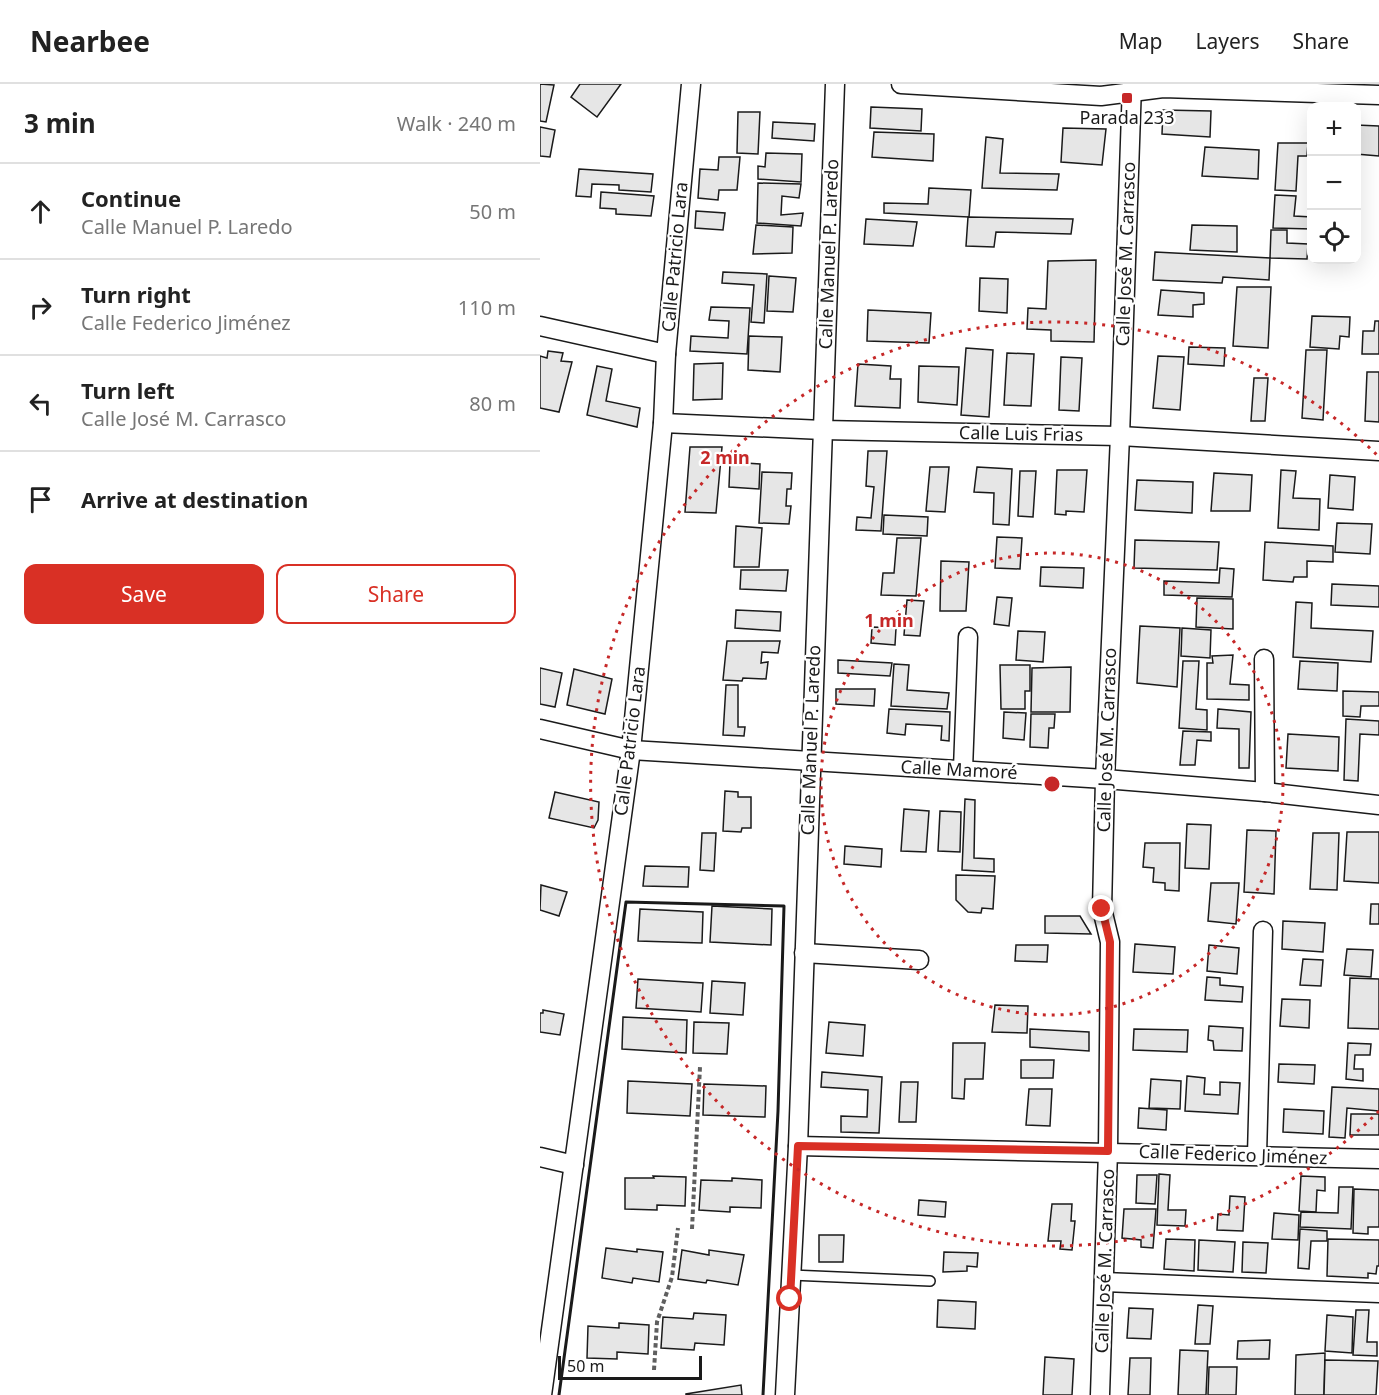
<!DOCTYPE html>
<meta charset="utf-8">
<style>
body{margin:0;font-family:"Noto Sans",sans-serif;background:#f6f6f6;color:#222}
.controls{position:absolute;right:18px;top:18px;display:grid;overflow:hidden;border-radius:12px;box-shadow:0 6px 24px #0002}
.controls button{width:54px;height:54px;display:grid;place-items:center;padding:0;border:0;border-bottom:2px solid #e0e0e0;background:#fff;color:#222;font:30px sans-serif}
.scale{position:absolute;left:18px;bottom:15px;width:144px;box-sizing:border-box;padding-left:6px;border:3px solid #1a1a1a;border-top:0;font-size:16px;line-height:21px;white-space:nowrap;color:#1a1a1a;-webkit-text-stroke:4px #fff;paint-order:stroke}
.stop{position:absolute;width:18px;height:18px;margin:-14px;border:4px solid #d93025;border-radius:50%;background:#fff}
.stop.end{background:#d93025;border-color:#fff;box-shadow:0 2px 6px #0008}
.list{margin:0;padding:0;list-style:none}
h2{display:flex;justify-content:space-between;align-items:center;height:78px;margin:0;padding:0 24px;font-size:26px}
h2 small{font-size:20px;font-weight:400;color:#767676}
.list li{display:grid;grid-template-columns:39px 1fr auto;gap:18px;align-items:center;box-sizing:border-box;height:96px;padding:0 24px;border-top:2px solid #e0e0e0}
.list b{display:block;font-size:22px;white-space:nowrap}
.list p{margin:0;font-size:20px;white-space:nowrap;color:#767676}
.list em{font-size:20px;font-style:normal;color:#767676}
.actions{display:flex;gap:12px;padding:18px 24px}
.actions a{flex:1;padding:14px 0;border:2px solid #d93025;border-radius:12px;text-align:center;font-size:21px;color:#d93025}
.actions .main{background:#d93025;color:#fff}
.icon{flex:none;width:33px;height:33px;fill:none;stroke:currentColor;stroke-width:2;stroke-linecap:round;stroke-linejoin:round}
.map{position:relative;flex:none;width:839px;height:1311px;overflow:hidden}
header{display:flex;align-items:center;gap:36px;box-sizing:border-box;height:84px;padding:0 30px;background:#fff;border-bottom:2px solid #e0e0e0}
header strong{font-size:28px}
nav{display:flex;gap:33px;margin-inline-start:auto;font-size:21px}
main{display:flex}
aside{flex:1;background:#fff}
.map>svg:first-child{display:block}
</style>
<header>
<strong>Nearbee</strong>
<nav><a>Map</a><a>Layers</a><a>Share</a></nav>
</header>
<main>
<aside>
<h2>3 min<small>Walk · 240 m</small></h2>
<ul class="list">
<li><svg class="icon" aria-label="ahead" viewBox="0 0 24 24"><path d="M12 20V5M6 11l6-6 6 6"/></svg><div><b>Continue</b><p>Calle Manuel P. Laredo</p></div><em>50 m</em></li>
<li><svg class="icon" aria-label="right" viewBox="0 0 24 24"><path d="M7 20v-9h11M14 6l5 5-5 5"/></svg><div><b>Turn right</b><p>Calle Federico Jiménez</p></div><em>110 m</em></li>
<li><svg class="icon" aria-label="left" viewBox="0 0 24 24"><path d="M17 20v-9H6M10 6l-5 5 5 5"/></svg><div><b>Turn left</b><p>Calle José M. Carrasco</p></div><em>80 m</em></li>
<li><svg class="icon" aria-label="arrive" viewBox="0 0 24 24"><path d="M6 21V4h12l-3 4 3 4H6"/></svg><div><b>Arrive at destination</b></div></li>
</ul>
<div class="actions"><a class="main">Save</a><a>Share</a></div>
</aside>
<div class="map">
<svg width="839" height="1311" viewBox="0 0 839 1311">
<rect width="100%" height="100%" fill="#fff"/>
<g fill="#e6e6e6" stroke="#1a1a1a" stroke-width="1.5">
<path d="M0 0 14 1 6 38 0 37Z"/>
<path d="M40 0H81L57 33 31 13Z"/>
<path d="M331 23 382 25 381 47 330 44Z"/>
<path d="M623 26 671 27 670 53 622 50Z"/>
<path d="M198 28H220L218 70 197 69Z"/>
<path d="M233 38 275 40 274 57 232 54Z"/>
<path d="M816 41 839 42V72L816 70Z"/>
<path d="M0 43 15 46 10 73 0 72Z"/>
<path d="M523 44 566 45 562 81 521 78Z"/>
<path d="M334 48 394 50 393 77 332 73Z"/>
<path d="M446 53 463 55 460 89 519 90 517 106 442 104Z"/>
<path d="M738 59H768L767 72H758L756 107 735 106Z"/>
<path d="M665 63 719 66 718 95 662 92Z"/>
<path d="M226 69 262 70 261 98 218 95V82L225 83Z"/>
<path d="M179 73H200L197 106H179L178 116 158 114 160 85 178 86Z"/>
<path d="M39 85 113 90 111 108 79 106V101L52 100 51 113 36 112Z"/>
<path d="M218 99 261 100 259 114 242 112 241 131 263 129 261 142 217 139Z"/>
<path d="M389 104 431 106 429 133 344 129V119L388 120Z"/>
<path d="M61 108 114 112 111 132 76 130V125L60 124Z"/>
<path d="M735 111 756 112 754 132 772 133V145L733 144Z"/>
<path d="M156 127 185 129 183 146 155 144Z"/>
<path d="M428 133 533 135 531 150 456 148 454 163 426 162Z"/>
<path d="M326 135 377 138 373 162 324 160Z"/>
<path d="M216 141 253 143 252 169 213 170Z"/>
<path d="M652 141 697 142V168L650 166Z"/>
<path d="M731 146H747V159L768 160 767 175 730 174Z"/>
<path d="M615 168 730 174 729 196 683 193 682 199 613 196Z"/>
<path d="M556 176 554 258 511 257V246L487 245 488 224 506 225 508 177Z"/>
<path d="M183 188 227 190 224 239 211 238 214 201 182 199Z"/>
<path d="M229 192 256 194 253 228 227 227Z"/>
<path d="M440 194 468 195 467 229 439 227Z"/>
<path d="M697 203H731L728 264 693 262Z"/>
<path d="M621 206 664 209V220L653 221V233L618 231Z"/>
<path d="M171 223 210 224 207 270 150 267 151 252 188 254 189 237 169 236Z"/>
<path d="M328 226 391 229 389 259 327 257Z"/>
<path d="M772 232 810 233 809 253 800 252 799 265 770 263Z"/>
<path d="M835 237H839V270H822L823 247H834Z"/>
<path d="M209 252 242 253 240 288 208 286Z"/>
<path d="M649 263 685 264 684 282 648 280Z"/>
<path d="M426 264 453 266 449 333 421 331Z"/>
<path d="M766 266H787L783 336 762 334Z"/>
<path d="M8 267 23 269 21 277 32 278 19 328 0 324V272L7 274Z"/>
<path d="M467 269 494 270 491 322 464 321Z"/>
<path d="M618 272 644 273 640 326 613 324Z"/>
<path d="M521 273 542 274 539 327 519 326Z"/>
<path d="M183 279 182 315 153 316 154 280Z"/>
<path d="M318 280 351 282 350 295H361L360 324 315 322Z"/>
<path d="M57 282 72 285 66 317 100 324 97 343 47 331Z"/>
<path d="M379 282 419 283 417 321 378 318Z"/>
<path d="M827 288H839V338L825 337Z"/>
<path d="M714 294H728L725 337H711Z"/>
<path d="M150 363H182L176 429 145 428Z"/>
<path d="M328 367H347L341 447 316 446 317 433 331 434 334 403 326 402Z"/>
<path d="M190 378 220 380 219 405 189 403Z"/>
<path d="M390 383H409L405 428 386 427Z"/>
<path d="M437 383 472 385 469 441 453 440 454 409 434 408Z"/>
<path d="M517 386H547L544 428 526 427V431L515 430Z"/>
<path d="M741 386 756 387 753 414 780 415 779 446 738 444Z"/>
<path d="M480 387H496L493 433 478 432Z"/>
<path d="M222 388 252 389 251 405H247L246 422H251L249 440 219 439Z"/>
<path d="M674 389 712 391 710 427H671Z"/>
<path d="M790 391 815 393 813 426 788 424Z"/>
<path d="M597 396 653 398 652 429 595 426Z"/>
<path d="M344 431 388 433 387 452 343 450Z"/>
<path d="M797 439 832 440 830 470 795 468Z"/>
<path d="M196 442 222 444 219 483H194Z"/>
<path d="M457 453 482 454 480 485 455 484Z"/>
<path d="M357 454H381L376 512 341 511 343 489H354Z"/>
<path d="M595 456 679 458 677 486 594 484Z"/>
<path d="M725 458 793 462V478L767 477V493H754L753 498 723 496Z"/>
<path d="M401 477 429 478 426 527H400Z"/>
<path d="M501 483 544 484 543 504 500 502Z"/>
<path d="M680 484 694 485 692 513 624 511V497L679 499Z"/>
<path d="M201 486H248L246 507 200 505Z"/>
<path d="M792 500 839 502V523L791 521Z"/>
<path d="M457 513 472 514 469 542 454 540Z"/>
<path d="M657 514 693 515V545L656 543Z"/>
<path d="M367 516 384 517 380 552 364 551Z"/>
<path d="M756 518 772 519 771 544 833 547 831 578 753 573Z"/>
<path d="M196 526 241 528 240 547 195 544Z"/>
<path d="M600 542 640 544 637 603 597 599Z"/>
<path d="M332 543 356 544 355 561 331 559Z"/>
<path d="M642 544 671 546 670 574 641 572Z"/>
<path d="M478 547 505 548 503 578 476 576Z"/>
<path d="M187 557H240L238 569 222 568 221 579 228 578 226 595 203 594 202 597 183 596Z"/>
<path d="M693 571 690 600 709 601V616L667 615V579H673L672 572Z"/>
<path d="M298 576 352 579 350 592 298 589Z"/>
<path d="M643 577H659L656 625 667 626V646L639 644Z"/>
<path d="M760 577 798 579 797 607 758 605Z"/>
<path d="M354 580 369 581 367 606 409 609 407 625 351 622Z"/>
<path d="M460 581H490V607H485V625H461Z"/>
<path d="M531 583 530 628H491L492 584Z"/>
<path d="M0 584 22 589 15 623 0 620Z"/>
<path d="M34 585 72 595 65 630 27 621Z"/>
<path d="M186 601H198V643H205L204 652 183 651Z"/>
<path d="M296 605H335L334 622 296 620Z"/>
<path d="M803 607 839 608V622H821L820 633 803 632Z"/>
<path d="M349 625 410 628 409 657 401 656 402 642 366 640 365 651 347 649Z"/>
<path d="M678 625 711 628 709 684H699V645L677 644Z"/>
<path d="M464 628 486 629 484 656 463 654Z"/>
<path d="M491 630H515L514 644H509L508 664 490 663Z"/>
<path d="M806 635 839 637V651L820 650 818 697 804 696Z"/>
<path d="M643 647 671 648V657L657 656 655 681H640Z"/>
<path d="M748 650 799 653 798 687 746 684Z"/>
<path d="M185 707 198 708V713H211V744H202L201 748 183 747Z"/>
<path d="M15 708 59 718 58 736 54 744 9 734Z"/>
<path d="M425 715 435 716 434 774 454 775V788L422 786Z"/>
<path d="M364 725 389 727 386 768 361 767Z"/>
<path d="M400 727 421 728 420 768 398 767Z"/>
<path d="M647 740 671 741 669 785 645 784Z"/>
<path d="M707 746 736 747 734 810 704 808Z"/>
<path d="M807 748H839V799L804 797Z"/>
<path d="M162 749H176L174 787 160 786Z"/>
<path d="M773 749H799L797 806 770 805Z"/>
<path d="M605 759H640L639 807 625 806V799L613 798 614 784 603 783Z"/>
<path d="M305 762 342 765 341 783 304 780Z"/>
<path d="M105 782 149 783 148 803 103 802Z"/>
<path d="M416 791 455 792 453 825 442 824 441 829 428 828 416 816Z"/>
<path d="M671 799H699L696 840 668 837Z"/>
<path d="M1 801 27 808 19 832 0 826Z"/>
<path d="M831 820H839V840H830Z"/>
<path d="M172 822 232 825 231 861 170 858Z"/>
<path d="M100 825 163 828 162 859 98 857Z"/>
<path d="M505 832H540L551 850 505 849Z"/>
<path d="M743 837 785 839 783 868 742 865Z"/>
<path d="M595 860 635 863 633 890 593 888Z"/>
<path d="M476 861H508L507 878 475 877Z"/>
<path d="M669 861 699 864 697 890 667 887Z"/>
<path d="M807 865 833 866 831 893 804 891Z"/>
<path d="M763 875 783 876 781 902 760 901Z"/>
<path d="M667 893 680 894V901L703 903 702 918 665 916Z"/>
<path d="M810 894 839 895V945L808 944Z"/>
<path d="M98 895 163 899 161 928 96 924Z"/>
<path d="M172 897 205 899 203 931 170 929Z"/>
<path d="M742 915 770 916 769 944 740 942Z"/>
<path d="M455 921 488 922 487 949 452 948Z"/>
<path d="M3 926 24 930 20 951 0 948V929H3Z"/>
<path d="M83 933 147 936 146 969 82 965Z"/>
<path d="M154 938 189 939 187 970 153 969Z"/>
<path d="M289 938 325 941 323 972 286 969Z"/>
<path d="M669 942 703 944 702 967 674 966 673 957 668 956Z"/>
<path d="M490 945 549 948V967L490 963Z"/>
<path d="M594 945 648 946 647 968 593 966Z"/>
<path d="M413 959H445L443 995H425L424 1015 412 1014Z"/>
<path d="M808 959 831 960 830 971H815L814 985H823V997L806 995Z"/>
<path d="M481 976H514L513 994H481Z"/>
<path d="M739 980 775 981 774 1000 738 998Z"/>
<path d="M282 988 342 993 339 1049 301 1048V1032L327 1033 328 1006 281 1003Z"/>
<path d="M647 992 665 994 664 1010 680 1011V998L700 999 698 1030 645 1027Z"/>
<path d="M611 995 641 997 640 1025 609 1024Z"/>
<path d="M88 997 152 1000 150 1032 87 1029Z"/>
<path d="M361 998H378L376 1038H359Z"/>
<path d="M164 1000 226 1002 225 1033 163 1031Z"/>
<path d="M792 1003 839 1005V1027L807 1024 805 1054 789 1053Z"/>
<path d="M489 1005H512L510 1042 486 1041Z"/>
<path d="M599 1024 627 1026 626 1046 598 1044Z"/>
<path d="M744 1025 784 1027 783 1050 743 1048Z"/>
<path d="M811 1030H839V1051H810Z"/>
<path d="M619 1090 630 1091 628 1126H646L645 1142 617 1141Z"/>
<path d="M597 1091H617L615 1120 596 1119Z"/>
<path d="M113 1092 146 1093 145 1122 117 1121V1126L85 1125V1094H114Z"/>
<path d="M761 1092 785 1093V1107L777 1106 776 1128 759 1127Z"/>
<path d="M192 1094 222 1096 221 1124 190 1123V1128L159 1126 161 1096 192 1097Z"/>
<path d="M799 1103H813L811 1145 760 1143 761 1128 798 1129Z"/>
<path d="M814 1105 839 1106V1143H828V1150L813 1149Z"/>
<path d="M690 1112 705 1113 703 1147 677 1146 678 1130 689 1131Z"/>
<path d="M379 1116 406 1118 405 1133 378 1131Z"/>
<path d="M512 1120H532L531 1137H535L532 1166 520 1165 521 1157H508Z"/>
<path d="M584 1125H616L613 1164 601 1163V1156L582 1154Z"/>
<path d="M734 1129 759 1131 758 1156 732 1155Z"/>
<path d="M760 1145 787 1147V1157H771L769 1185 758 1184Z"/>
<path d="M279 1151H304L303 1178H279Z"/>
<path d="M626 1155 655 1156 654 1187 624 1185Z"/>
<path d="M788 1155 839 1156V1182H837L836 1190 828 1189V1194L787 1192Z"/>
<path d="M659 1156 695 1158 693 1188 658 1186Z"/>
<path d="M703 1158 728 1159 726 1189 702 1188Z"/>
<path d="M66 1164 97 1168V1165L123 1168 119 1198 93 1194 92 1199 62 1194Z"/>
<path d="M142 1166 169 1171V1166L204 1171 198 1201 167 1196 166 1199 138 1195Z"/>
<path d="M404 1168 438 1169 437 1183 427 1182V1187L403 1188Z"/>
<path d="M398 1216 436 1218 435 1245 397 1243Z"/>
<path d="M658 1221 673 1222 670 1260H655Z"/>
<path d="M589 1224 613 1225 611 1255 587 1254Z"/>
<path d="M816 1226H829L827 1258H837V1272L813 1271Z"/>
<path d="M154 1229 186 1231 184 1261 155 1259 154 1266 121 1264 123 1233 153 1235Z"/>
<path d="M787 1231 813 1233 812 1269 785 1267Z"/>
<path d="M79 1239 109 1241 108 1270 77 1268V1275L47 1274 48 1242 79 1244Z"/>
<path d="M730 1256 729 1275H697L698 1257Z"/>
<path d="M640 1266 668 1267 666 1311H638Z"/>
<path d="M785 1269 784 1311H755L756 1271Z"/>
<path d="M505 1273 534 1275 532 1311H503Z"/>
<path d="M590 1274H611L610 1311H588Z"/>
<path d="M785 1276 838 1277 836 1311H784Z"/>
<path d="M669 1283H697L696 1311H668Z"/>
<path d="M201 1301 202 1311H146V1310Z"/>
</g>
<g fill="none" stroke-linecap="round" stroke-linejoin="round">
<defs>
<path id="service" d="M251 1191 390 1197"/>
<g id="minor">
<path d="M361 0 561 12 623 4 839 11"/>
<path d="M0 242 126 270"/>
<path d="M123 339 283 346 580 352 839 367"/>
<path d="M724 575 725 708"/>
<path d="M0 645 91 666 565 695 725 708 839 721"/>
<path d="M423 685 428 553"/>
<path d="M264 869 379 876"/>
<path d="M258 1062 839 1075"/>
<path d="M717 1071 723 847"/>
<path d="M0 1073 34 1081"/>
<path d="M564 1198 839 1209"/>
<path d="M2 1311 91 666 123 339 126 270 151 0"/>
<path d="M245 1311 258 1062 295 0"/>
<path d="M560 1311 568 1067 570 858 562 825 565 695 580 352 592 0"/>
</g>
</defs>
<use href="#service" stroke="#1a1a1a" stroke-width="12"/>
<use href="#minor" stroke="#1a1a1a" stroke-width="21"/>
<g stroke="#5f5f5f" stroke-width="4" stroke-dasharray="4.5 3" stroke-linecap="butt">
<path d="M152 1145 160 983"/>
<path d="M114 1286 117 1238 132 1193 138 1144"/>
</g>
<use href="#service" stroke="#fff" stroke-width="9"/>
<use href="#minor" stroke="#fff" stroke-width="18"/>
<path stroke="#1a1a1a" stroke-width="3" d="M19 1311 86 818 244 822 238 1027 223 1311"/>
</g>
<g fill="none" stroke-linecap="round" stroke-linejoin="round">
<path stroke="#d93025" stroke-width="8" d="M250 1215 258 1062 568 1067 570 858 562 825"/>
</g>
<g fill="none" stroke="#c62828" stroke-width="3" stroke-dasharray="3 6">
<circle cx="512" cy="700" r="231"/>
<path d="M839 1027A462 462 0 1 1 839 373"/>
</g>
<rect fill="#c62828" stroke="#fff" stroke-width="2" x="581" y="8" width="12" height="12" rx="3"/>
<g text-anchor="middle" stroke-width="4.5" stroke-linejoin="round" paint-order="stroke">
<g font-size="18" fill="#1a1a1a" stroke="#fff">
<text x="587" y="40">Parada 233</text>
</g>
<g font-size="18" fill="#1a1a1a" stroke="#fff">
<text transform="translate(289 170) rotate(-88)" y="6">Calle Manuel P. Laredo</text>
<text transform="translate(586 170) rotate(-88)" y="6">Calle José M. Carrasco</text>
<text transform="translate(135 173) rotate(-85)" y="6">Calle Patricio Lara</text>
<text transform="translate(481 350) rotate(1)" y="6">Calle Luis Frias</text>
<text transform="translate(271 656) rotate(-88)" y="6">Calle Manuel P. Laredo</text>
<text transform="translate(567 656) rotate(-88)" y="6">Calle José M. Carrasco</text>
<text transform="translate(90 657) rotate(-83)" y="6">Calle Patricio Lara</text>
<text transform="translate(419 686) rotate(3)" y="6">Calle Mamoré</text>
<text transform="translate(693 1071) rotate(2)" y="6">Calle Federico Jiménez</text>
<text transform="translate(565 1177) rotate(-88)" y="6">Calle José M. Carrasco</text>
</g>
</g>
<circle cx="512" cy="700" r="9" fill="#c62828" stroke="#fff" stroke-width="3"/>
<g font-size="18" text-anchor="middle" font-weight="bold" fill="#c62828" stroke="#fff" stroke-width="4.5" stroke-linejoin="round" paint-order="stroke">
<text x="185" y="380">2 min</text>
<text x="349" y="543">1 min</text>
</g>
</svg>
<div class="controls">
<button>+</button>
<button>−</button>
<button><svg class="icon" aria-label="locate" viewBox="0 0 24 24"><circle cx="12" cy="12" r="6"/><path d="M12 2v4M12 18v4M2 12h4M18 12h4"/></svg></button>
</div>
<div class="scale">50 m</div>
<div class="stop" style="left:250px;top:1215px"></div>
<div class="stop end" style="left:562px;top:825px"></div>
</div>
</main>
